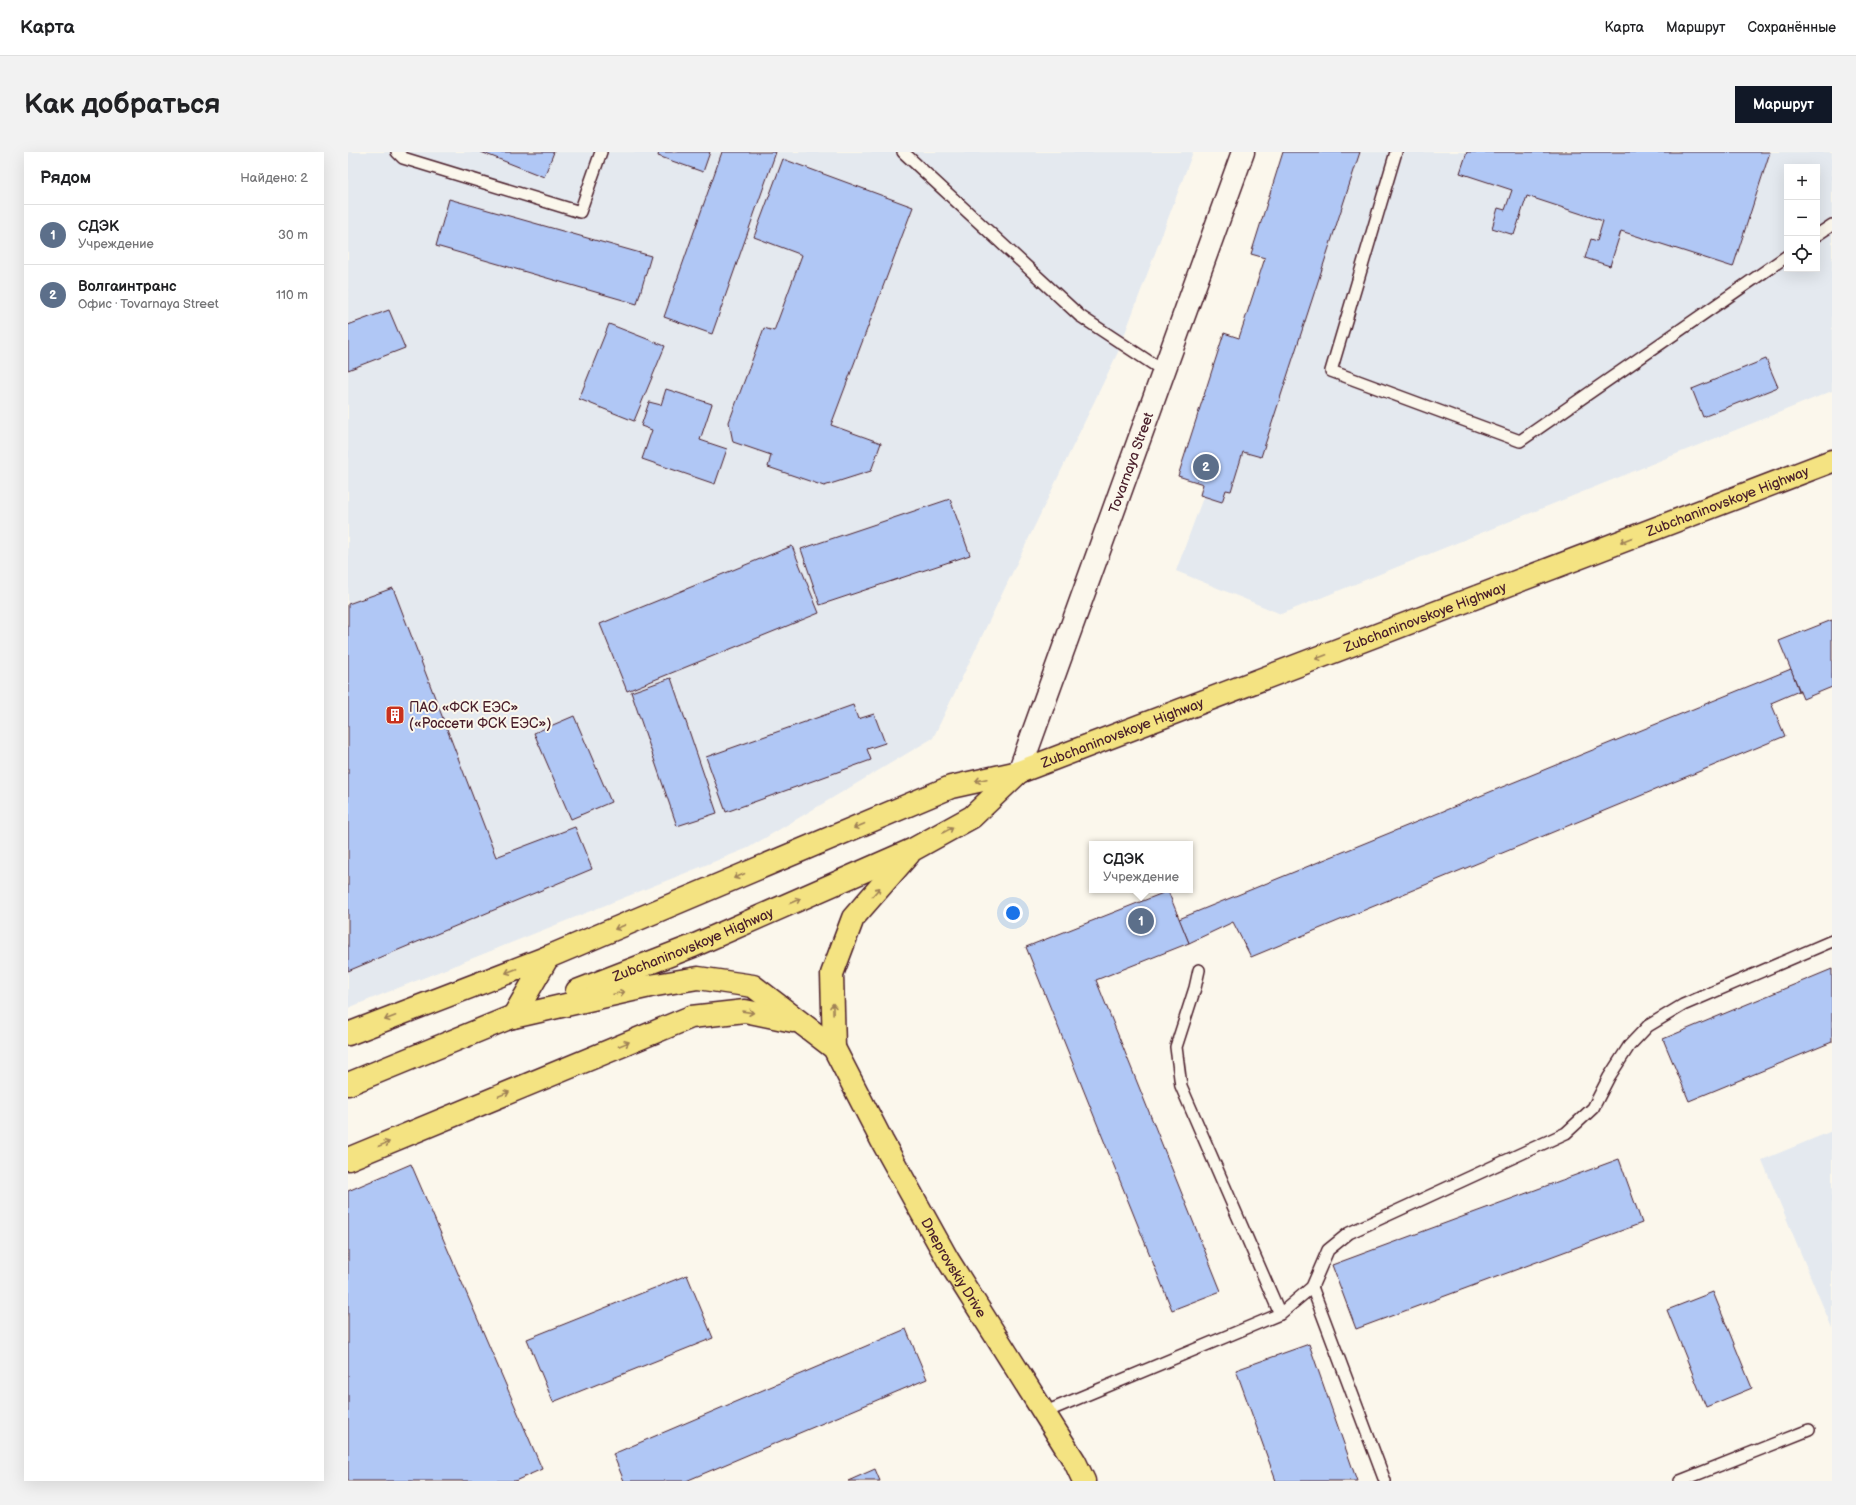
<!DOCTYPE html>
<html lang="ru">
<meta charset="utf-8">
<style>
body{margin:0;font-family:"Balsamiq Sans",sans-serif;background:#f2f2f2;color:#202124}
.controls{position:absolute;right:12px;top:12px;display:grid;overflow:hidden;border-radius:0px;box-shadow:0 4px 16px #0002}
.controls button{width:36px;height:36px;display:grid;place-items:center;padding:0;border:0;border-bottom:1px solid #e0e0e0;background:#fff;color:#202124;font:20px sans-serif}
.you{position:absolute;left:665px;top:761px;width:14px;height:14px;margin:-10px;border:3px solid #fff;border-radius:50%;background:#1a73e8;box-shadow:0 0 0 6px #1a73e833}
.badge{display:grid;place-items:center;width:26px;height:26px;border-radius:50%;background:#111827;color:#fff;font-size:13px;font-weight:700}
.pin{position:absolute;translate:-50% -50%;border:2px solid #fff;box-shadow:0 1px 4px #0006}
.popup{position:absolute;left:741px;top:689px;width:104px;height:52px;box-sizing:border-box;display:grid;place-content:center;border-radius:0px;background:#fff;filter:drop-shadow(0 1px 3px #0005);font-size:13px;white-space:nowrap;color:#757577}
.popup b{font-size:15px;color:#202124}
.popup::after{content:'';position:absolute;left:50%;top:100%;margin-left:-8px;border:8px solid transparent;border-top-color:#fff}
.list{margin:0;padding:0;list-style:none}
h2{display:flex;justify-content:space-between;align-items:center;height:52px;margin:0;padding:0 16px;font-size:17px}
h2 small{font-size:13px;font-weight:400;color:#757577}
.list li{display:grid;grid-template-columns:26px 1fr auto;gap:12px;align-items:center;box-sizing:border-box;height:60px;padding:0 16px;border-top:1px solid #e0e0e0}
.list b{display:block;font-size:15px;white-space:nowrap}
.list p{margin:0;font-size:13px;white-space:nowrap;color:#757577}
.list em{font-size:13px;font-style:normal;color:#757577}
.icon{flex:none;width:22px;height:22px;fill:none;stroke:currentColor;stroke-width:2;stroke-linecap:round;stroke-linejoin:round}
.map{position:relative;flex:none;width:1484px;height:1329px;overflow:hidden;border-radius:0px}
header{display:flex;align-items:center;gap:24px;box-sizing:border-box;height:56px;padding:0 20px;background:#fff;border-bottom:1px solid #e0e0e0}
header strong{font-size:19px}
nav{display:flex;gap:22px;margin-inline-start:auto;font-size:14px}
.intro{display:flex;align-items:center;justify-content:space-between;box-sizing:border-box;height:96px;padding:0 24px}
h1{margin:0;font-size:28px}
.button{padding:10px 18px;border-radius:0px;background:#111827;color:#fff;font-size:14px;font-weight:700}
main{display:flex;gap:24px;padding:0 24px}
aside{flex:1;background:#fff;border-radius:0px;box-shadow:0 4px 16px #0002}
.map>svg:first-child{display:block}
</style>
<header>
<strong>Карта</strong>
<nav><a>Карта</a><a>Маршрут</a><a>Сохранённые</a></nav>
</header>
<div class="intro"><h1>Как добраться</h1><a class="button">Маршрут</a></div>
<main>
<aside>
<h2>Рядом<small>Найдено: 2</small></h2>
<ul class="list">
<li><span class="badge" style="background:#5c6f8a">1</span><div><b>СДЭК</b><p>Учреждение</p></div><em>30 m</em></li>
<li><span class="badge" style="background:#5c6f8a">2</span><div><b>Волгаинтранс</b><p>Офис · Tovarnaya Street</p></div><em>110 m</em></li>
</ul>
</aside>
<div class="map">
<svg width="1484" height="1329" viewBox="0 0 1484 1329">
<rect width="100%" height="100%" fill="#fbf7ec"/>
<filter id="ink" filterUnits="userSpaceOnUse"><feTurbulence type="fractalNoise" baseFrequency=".025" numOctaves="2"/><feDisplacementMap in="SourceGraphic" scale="8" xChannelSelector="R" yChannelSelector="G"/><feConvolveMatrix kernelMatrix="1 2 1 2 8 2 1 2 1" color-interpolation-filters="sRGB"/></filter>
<g filter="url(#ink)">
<g fill="#e4e9ef" fill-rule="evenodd">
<path d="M0 0H845L770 200 585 586 400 696 0 856Z"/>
<path d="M982 0H1484V239L933 462 828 419ZM1439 15H1469V117H1439Z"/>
<path d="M1484 979V1176L1414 1008Z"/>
</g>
<g fill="#b0c7f5" stroke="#4a1f2b">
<path d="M133 0H206L196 25Z"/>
<path d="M311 0H362L355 20 310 4Z"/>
<path d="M374 0H428L364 182 316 165Z"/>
<path d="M935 0H1012L913 305 895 300 883 339 878 338 874 350 852 343 855 332 830 324 876 181 891 186 917 106 903 102Z"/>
<path d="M1119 0H1422L1385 115 1273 79 1262 114 1237 106 1243 87 1249 89 1255 69 1179 44 1166 83 1144 76 1150 56 1157 58 1164 38 1112 21Z"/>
<path d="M435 7 565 55 483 273 533 291 523 319 476 334 420 315 423 303 385 290 381 270 416 176 426 179 454 103 406 85Z"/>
<path d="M101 47 303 104 289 152 88 94Z"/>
<path d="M41 158 57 196 0 218V173Z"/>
<path d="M261 172 317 194 286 269 231 247Z"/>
<path d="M1418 207 1430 235 1355 265 1344 237Z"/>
<path d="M318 237 364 252 352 288 379 297 367 332 294 307 304 278 293 274 301 250 313 253Z"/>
<path d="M602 347 622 403 472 453 453 397Z"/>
<path d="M444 394 471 461 279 539 252 472Z"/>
<path d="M45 436 148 705 227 675 244 717 0 819V452Z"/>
<path d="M1484 468V535L1455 547 1431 489Z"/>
<path d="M1443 517 1451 539 1423 551 1437 584 903 805 885 770 841 791 831 767Z"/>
<path d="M323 526 369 661 329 674 283 540Z"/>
<path d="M505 553 510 567 526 562 537 591 519 597 523 608 378 660 358 605Z"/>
<path d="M226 564 263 650 223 667 186 581Z"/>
<path d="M820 739 841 791 748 828 873 1139 824 1158 678 795Z"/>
<path d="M1484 817V890L1341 949 1315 887Z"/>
<path d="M1271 1007 1294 1071 1008 1177 984 1113Z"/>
<path d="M63 1012 194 1317 167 1329H0V1039Z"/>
<path d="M339 1123 365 1186 205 1250 179 1187Z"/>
<path d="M1365 1140 1404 1236 1358 1255 1319 1158Z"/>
<path d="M558 1177 579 1227 338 1329H276L265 1302Z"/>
<path d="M961 1192 1009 1329H928L888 1218Z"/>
<path d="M527 1317 532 1329H500Z"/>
</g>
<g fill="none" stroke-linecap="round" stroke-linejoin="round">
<defs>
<g id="service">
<path d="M49 0 55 6 232 60 253 0"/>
<path d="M555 0 732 164 817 220"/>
<path d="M1048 0 983 219 1172 289 1439 104"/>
<path d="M1469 83 1484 73"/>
<path d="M851 818 847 836 828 895 833 934 932 1162"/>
<path d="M964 1135 1037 1329"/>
<path d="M695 1261 932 1162 964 1135 980 1098 1001 1081 1218 981 1245 956 1261 925 1281 894 1300 874 1335 853 1484 789"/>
<path d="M1332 1329 1461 1278"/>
</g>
<g id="tertiary">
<path id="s1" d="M671 620 895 0"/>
</g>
<g id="primary">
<path id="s2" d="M229 839 345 794 566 697 624 665 670 621"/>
<path id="s3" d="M165 865 302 834 350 826 405 834 486 896 534 989 600 1108 727 1310 736 1329"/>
<path d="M165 865 200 805"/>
<path id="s4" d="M0 882 200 805 603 635 671 620 1484 309"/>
<path d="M486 896 484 822 505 766 561 702"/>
<path d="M0 932 178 859"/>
<path d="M0 1007 343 865 397 859 445 869"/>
</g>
</defs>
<use href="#service" stroke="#4a1f2b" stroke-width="14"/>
<use href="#tertiary" stroke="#4a1f2b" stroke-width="25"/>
<use href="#primary" stroke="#4a1f2b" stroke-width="25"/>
<use href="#service" stroke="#fbf7ec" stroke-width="11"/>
<use href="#tertiary" stroke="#fbf7ec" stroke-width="22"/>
<use href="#primary" stroke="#f4e382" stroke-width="22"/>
</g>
<defs><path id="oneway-shaft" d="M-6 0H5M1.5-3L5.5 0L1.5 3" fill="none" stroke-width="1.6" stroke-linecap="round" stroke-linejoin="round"/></defs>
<g stroke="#9f8156">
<use href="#oneway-shaft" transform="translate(1278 388) rotate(159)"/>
<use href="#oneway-shaft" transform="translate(973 505) rotate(159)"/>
<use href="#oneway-shaft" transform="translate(633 628) rotate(168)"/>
<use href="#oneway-shaft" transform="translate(511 674) rotate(157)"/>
<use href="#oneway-shaft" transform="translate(600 678) rotate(-29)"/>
<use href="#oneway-shaft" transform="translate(391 724) rotate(157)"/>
<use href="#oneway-shaft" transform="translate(528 740) rotate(-49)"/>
<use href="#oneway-shaft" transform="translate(447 749) rotate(-24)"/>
<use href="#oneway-shaft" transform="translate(272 775) rotate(157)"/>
<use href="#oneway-shaft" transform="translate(163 819) rotate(159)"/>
<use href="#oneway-shaft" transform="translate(271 841) rotate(-12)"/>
<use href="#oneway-shaft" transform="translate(485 857) rotate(-91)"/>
<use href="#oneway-shaft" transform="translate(400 860) rotate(8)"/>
<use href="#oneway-shaft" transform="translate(42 866) rotate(159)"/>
<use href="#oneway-shaft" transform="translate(276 892) rotate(-22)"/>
<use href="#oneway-shaft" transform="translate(156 942) rotate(-22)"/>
<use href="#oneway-shaft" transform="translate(36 992) rotate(-22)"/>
</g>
</g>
<defs>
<symbol id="building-square" viewBox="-11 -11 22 22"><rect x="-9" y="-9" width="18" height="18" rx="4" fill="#c8321e" stroke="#fbf7ec"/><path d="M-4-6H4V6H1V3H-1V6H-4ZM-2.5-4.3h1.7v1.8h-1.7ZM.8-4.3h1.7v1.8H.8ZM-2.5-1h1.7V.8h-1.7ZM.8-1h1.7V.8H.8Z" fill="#fff"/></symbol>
</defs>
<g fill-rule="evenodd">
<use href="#building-square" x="36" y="552" width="22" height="22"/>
</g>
<g text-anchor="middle" stroke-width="4" stroke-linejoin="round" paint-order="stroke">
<g font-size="14" fill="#4a1f2b" stroke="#fbf7ec">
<text dy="5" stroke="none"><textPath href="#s1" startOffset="329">Tovarnaya Street</textPath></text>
<text dy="5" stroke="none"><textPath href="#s4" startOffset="1480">Zubchaninovskoye Highway</textPath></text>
<text dy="5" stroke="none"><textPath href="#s4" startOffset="1156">Zubchaninovskoye Highway</textPath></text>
<text dy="5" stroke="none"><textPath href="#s4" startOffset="832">Zubchaninovskoye Highway</textPath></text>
<text dy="5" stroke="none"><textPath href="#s2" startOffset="125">Zubchaninovskoye Highway</textPath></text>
<text dy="5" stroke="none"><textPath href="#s3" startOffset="597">Dneprovskiy Drive</textPath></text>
</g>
<g font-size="14" fill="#4a1f2b" stroke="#fbf7ec" text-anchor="start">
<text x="61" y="560">ПАО «ФСК ЕЭС»<tspan x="61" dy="16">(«Россети ФСК ЕЭС»)</tspan></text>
</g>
</g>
</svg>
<div class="controls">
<button>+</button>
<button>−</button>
<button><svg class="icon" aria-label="locate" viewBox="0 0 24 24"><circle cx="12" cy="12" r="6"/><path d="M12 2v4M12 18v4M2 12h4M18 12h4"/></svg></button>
</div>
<div class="you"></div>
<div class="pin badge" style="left:793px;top:769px;background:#5c6f8a">1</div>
<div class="popup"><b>СДЭК</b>Учреждение</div>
<div class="pin badge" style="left:858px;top:315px;background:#5c6f8a">2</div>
</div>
</main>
